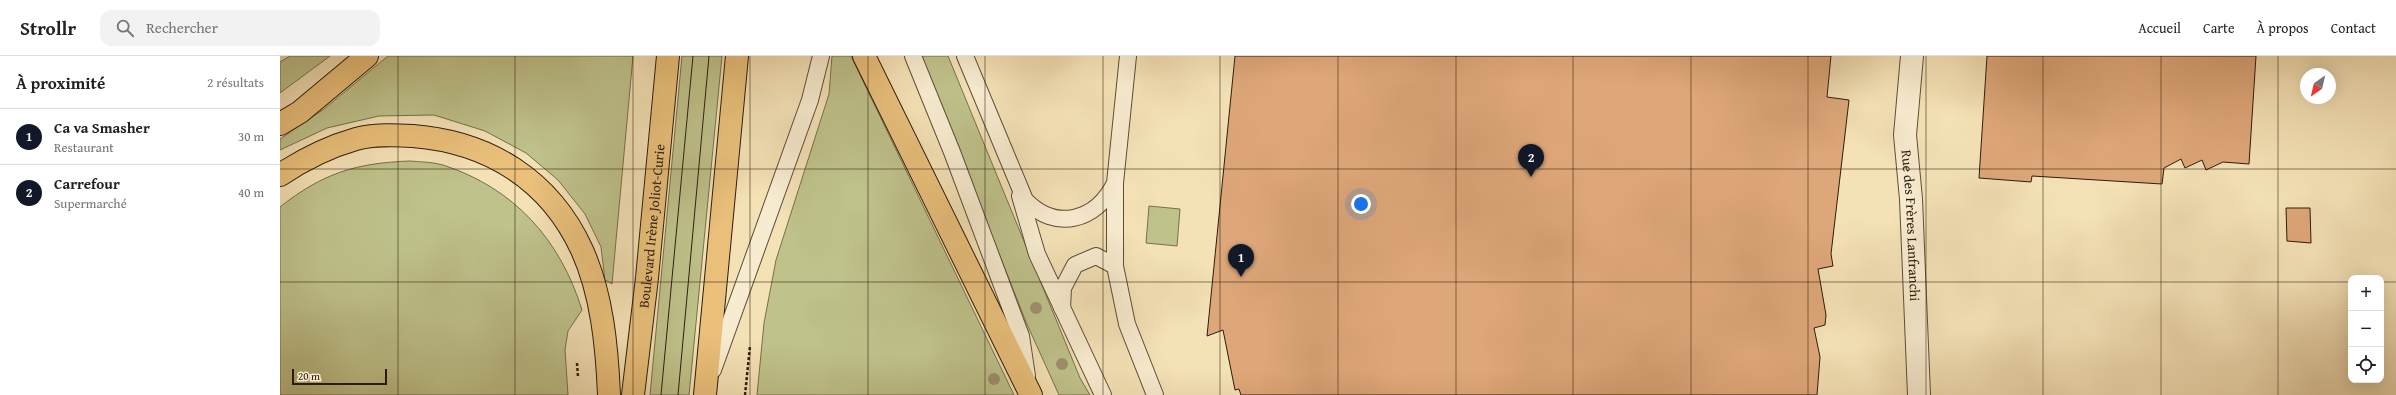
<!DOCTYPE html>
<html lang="fr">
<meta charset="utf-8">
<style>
body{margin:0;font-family:"Gentium Book Plus",serif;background:#f2f2f2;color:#202124}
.controls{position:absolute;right:12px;bottom:12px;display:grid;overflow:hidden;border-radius:8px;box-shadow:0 4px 16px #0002}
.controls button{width:36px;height:36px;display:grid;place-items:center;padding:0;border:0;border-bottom:1px solid #e0e0e0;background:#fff;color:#202124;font:20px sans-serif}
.compass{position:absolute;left:2020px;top:12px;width:36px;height:36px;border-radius:50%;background:#fff;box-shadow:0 4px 16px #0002;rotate:214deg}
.scale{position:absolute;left:12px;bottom:10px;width:95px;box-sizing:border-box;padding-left:4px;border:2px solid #2b1d0c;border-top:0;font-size:11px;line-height:14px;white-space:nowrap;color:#2b1d0c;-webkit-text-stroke:3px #f8ecd0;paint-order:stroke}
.you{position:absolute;left:1081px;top:148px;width:14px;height:14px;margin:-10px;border:3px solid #fff;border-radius:50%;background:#1a73e8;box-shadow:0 0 0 6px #1a73e833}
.badge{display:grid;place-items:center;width:26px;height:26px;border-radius:50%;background:#111827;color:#fff;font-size:13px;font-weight:700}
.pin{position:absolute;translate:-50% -33px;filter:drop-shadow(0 1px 2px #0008)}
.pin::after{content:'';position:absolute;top:21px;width:14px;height:12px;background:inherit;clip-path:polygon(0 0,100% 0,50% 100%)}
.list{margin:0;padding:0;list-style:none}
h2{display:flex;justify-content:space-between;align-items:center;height:52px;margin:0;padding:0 16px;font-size:17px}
h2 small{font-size:13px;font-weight:400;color:#757577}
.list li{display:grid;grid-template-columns:26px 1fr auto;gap:12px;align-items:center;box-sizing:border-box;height:56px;padding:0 16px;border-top:1px solid #e0e0e0}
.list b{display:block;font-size:15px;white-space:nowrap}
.list p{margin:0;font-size:13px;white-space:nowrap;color:#757577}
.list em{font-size:13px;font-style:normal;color:#757577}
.icon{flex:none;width:22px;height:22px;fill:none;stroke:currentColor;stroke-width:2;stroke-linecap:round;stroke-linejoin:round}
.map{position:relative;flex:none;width:2116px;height:339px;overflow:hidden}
header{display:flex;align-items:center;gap:24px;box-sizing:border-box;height:56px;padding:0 20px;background:#fff;border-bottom:1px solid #e0e0e0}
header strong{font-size:19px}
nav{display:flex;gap:22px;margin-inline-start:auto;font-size:14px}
.search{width:280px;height:36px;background:#f2f2f2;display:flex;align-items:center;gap:10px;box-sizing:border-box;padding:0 14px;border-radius:12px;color:#757577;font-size:15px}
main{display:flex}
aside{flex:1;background:#fff}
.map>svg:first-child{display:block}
</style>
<header>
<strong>Strollr</strong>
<div class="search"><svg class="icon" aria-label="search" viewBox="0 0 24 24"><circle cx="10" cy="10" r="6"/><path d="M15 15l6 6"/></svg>Rechercher</div>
<nav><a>Accueil</a><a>Carte</a><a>À propos</a><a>Contact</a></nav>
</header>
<main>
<aside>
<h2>À proximité<small>2 résultats</small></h2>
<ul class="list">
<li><span class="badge">1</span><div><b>Ca va Smasher</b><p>Restaurant</p></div><em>30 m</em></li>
<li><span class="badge">2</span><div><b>Carrefour</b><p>Supermarché</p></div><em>40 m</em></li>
</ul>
</aside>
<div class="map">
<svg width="2116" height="339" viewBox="0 0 2116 339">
<rect width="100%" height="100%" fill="#f4e1b6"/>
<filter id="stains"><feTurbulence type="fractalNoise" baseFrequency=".005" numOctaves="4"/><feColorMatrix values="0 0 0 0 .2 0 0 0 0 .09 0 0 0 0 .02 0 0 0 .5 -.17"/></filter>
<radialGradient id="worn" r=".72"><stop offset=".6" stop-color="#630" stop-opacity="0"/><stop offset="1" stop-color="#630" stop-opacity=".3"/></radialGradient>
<g fill="#bfc28b" stroke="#75704c">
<path d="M10 0H50L0 37V6Z"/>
<path d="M108 0H353L332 228 325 224 321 191 305 158 278 124 246 97 205 75 154 59 99 60 47 72 0 94V83L44 53Z"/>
<path d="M402 0H442L409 339H370Z"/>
<path d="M552 0H571L734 339H477L484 267 496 204 549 38Z"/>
<path d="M641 0H668L800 322 810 339H779L746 266Z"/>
<path d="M130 105C141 106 153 106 163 109 234 132 280 183 302 254L288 275 285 294 288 339H0V151C43 117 76 107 130 105Z"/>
<path d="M869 150 900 153 897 190 866 187Z"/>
</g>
<g fill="#dea77a" stroke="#2b1d0c">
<path d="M955 0H1551L1547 41 1569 44 1551 198 1553 210 1538 213 1546 259 1545 269 1534 272 1540 301 1537 339H961L959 333 955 334 943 274 927 280Z"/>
<path d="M1707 0H1976L1969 108 1943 106 1926 114 1922 104 1905 112 1901 103 1884 112 1882 128 1752 120 1751 126 1699 122Z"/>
<path d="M2006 152H2030L2031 187 2007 185Z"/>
</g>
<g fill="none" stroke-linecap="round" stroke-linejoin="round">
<defs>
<g id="service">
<path d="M633 0 672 96 741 280 747 320"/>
<path d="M685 0 745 144C776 176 816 165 835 127L848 0"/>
<path d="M835 129V210L847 268 875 339"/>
<path d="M740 140 757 198 823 339"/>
<path d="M782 252 783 232 795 209 816 200 835 210"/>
<path d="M433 314 530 44 541 0"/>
</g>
<g id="minor">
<path id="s1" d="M1632 0 1625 79 1631 143 1639 339"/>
</g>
<g id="primary">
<path id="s2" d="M353 339 367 222 388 0"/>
<path d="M425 339 457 0"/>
</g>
<g id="trunk">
<path d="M584 0 751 339"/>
<path d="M0 68 20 56 87 0"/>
<path d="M0 119C24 103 48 91 76 83 94 78 115 79 133 80 209 86 270 124 302 194 322 238 327 291 329 339"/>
</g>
</defs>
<use href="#service" stroke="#5d4e36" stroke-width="18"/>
<use href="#minor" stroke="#5d4e36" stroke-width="24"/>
<use href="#primary" stroke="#2b1d0c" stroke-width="24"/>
<use href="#trunk" stroke="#2b1d0c" stroke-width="24"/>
<g stroke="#2b1d0c" stroke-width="2.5" stroke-dasharray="3 2" stroke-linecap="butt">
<path d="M297 307 298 321"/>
<path d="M465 339 470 290"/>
</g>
<use href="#service" stroke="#f8ecd0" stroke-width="16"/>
<use href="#minor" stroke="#f8ecd0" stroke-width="22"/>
<use href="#primary" stroke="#eac07b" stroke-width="22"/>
<use href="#trunk" stroke="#eac07b" stroke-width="22"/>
<g stroke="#2b1d0c" stroke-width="1">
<path d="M381 339 413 0"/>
<path d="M398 339 429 0"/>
</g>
</g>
<g fill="#9e916d">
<circle cx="756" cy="252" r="6"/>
<circle cx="782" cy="308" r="6"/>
<circle cx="714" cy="323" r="6"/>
</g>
<path fill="none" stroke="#2b1d0c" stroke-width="1" stroke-opacity="0.55" d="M118 0V339M235 0V339M353 0V339M470 0V339M588 0V339M705 0V339M823 0V339M940 0V339M1058 0V339M1176 0V339M1293 0V339M1411 0V339M1528 0V339M1646 0V339M1763 0V339M1881 0V339M1998 0V339M0 113H2116M0 226H2071M2101 226H2116"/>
<g text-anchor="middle" stroke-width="3.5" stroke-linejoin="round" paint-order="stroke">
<g font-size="14" fill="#2b1d0c" stroke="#f8ecd0">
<text dy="5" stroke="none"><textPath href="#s1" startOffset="170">Rue des Frères Lanfranchi</textPath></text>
<text dy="5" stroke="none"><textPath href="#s2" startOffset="170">Boulevard Irène Joliot-Curie</textPath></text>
</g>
</g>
<rect width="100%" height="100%" filter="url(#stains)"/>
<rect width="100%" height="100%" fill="url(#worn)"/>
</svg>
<div class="controls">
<button>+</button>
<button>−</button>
<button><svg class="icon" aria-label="locate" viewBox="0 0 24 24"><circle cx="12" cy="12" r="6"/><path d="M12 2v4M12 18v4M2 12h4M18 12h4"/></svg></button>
</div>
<svg class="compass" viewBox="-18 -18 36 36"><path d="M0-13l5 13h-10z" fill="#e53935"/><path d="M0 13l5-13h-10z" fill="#757577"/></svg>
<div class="scale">20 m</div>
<div class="you"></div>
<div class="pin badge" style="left:961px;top:221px">1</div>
<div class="pin badge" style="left:1251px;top:121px">2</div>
</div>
</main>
